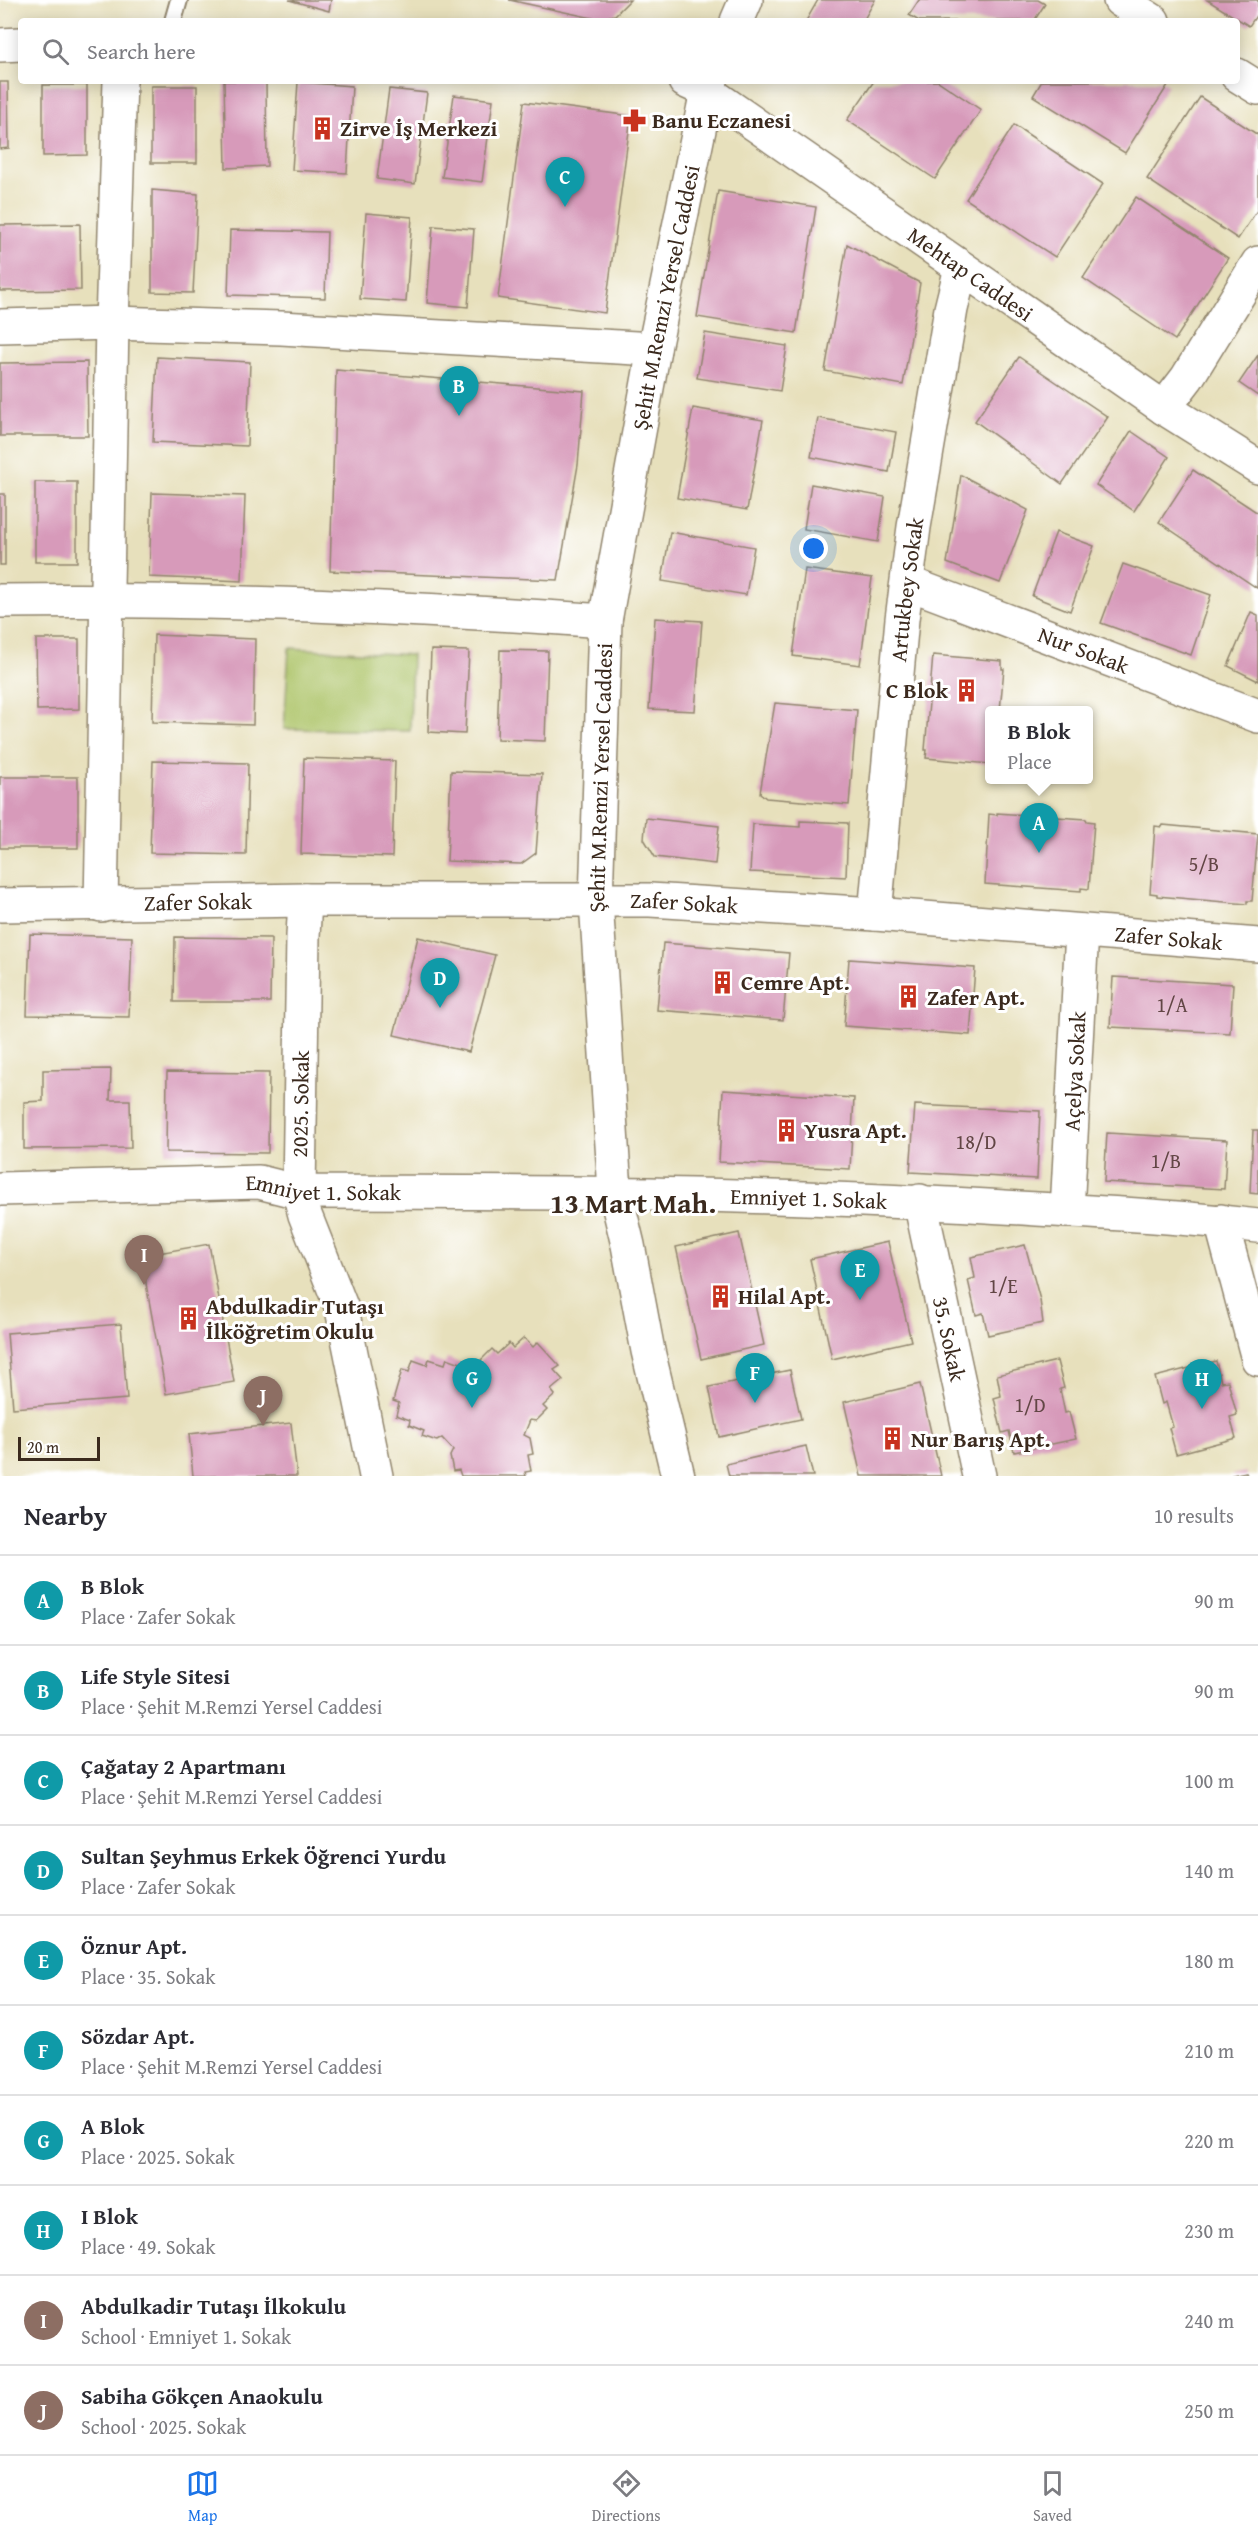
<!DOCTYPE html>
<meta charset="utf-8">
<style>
body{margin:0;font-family:"Gentium Book Plus",serif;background:#f2f2f3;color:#2b2b33}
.scale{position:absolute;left:18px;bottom:15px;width:82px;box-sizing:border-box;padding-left:6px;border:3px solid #3b2a1e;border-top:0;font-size:16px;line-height:21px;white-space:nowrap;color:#3b2a1e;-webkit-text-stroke:4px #fff;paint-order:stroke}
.you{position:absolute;left:814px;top:549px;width:21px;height:21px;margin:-15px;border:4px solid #fff;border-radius:50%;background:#1a73e8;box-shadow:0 0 0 9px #1a73e833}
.badge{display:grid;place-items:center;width:39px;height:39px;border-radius:50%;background:#1a73e8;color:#fff;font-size:20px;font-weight:700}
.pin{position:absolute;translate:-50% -50px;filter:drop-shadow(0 2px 3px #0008)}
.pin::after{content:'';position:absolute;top:32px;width:21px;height:18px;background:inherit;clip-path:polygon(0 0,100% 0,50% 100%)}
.popup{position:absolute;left:985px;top:706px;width:108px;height:78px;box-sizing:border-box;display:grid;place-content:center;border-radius:6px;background:#fff;filter:drop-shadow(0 2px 4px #0005);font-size:20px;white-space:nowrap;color:#7c7c81}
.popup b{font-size:22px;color:#2b2b33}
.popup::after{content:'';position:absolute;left:50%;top:100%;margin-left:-12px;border:12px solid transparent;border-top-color:#fff}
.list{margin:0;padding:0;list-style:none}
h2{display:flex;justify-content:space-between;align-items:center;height:78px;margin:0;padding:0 24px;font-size:26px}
h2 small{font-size:20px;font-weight:400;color:#7c7c81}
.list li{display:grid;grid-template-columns:39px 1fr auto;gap:18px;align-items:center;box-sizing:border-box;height:90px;padding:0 24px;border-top:2px solid #e1e1e2}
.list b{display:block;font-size:22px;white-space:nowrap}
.list p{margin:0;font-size:20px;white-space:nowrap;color:#7c7c81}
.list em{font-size:20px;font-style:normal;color:#7c7c81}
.icon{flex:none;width:33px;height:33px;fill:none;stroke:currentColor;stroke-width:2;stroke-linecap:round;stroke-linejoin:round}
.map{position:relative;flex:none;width:1258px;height:1476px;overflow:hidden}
.search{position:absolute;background:#fff;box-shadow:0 3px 15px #0003;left:18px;right:18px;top:18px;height:66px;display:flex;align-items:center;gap:15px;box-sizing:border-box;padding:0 21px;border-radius:6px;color:#7c7c81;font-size:22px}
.sheet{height:978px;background:#fff}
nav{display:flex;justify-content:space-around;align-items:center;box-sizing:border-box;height:84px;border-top:2px solid #e1e1e2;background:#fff;font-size:16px;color:#7c7c81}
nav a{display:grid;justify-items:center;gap:3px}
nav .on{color:#1a73e8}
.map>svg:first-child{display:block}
</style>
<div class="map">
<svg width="1258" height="1476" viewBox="0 0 1258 1476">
<rect width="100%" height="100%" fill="#fff"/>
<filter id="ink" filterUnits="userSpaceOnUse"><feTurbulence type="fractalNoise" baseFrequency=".0167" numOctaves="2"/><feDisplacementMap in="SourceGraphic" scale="12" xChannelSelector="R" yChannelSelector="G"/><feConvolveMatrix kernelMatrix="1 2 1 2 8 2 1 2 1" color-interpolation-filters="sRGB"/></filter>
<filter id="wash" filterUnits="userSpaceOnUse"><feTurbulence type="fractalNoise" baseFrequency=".008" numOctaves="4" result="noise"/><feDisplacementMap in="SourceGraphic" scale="24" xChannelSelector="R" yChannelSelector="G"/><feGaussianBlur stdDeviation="1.35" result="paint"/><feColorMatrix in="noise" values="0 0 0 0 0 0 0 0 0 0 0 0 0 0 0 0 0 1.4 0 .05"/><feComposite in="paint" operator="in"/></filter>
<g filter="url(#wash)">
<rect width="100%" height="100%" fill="#e7e0bc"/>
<path fill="#adc469" stroke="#747744" stroke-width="1.5" d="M289 648 412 655 410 731 284 729Z"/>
<g id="blocks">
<g fill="#d79aba">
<path d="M289 0H331L329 11Z"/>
<path d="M509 0H630L615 15 597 19Z"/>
<path d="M818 0H875L863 21H806Z"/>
<path d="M919 0H1038L1045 4 1034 21H919L909 15Z"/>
<path d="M1207 0H1258V13L1249 26Z"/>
<path d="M224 81H266L267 166 226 168Z"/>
<path d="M874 81H938L981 110 935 179 847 120Z"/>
<path d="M1042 81H1162L1168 85 1125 153 1033 96Z"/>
<path d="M0 82H8L9 148 0 149Z"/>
<path d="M298 82 352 86 347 173 292 170Z"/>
<path d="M43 85H87V155L43 156Z"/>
<rect x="151" y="86" width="46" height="77"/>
<path d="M389 89 427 93 415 184 377 179Z"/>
<path d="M454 95 493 100 482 182 442 177Z"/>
<path d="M1200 97 1258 135V209L1238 239 1147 179Z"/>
<path d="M524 102 631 116 605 313 498 298Z"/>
<path d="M1014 125 1103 184 1055 257 966 199Z"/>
<path d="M152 190 198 194 193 293 152 292Z"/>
<path d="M718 191 816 207 796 333 697 317Z"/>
<path d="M1136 197 1228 258 1175 340 1083 278Z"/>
<path d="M366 213 412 217 406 302 360 299Z"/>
<path d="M80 224 81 290 0 291V225Z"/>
<path d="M433 226 474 229 468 307 427 303Z"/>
<path d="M230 230 327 232 325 298 228 295Z"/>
<path d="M847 244 920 283 903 385 825 371Z"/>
<path d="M705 333 787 346 780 391 697 378Z"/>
<path d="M1258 355V396L1239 383Z"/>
<path d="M157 357 250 362 247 446 153 442Z"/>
<path d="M1019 357 1108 417 1062 484 975 421Z"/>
<path d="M87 362 88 436H0V363Z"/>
<path d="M336 370 584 391 578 465 558 580 330 571Z"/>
<path d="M693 408 763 420 747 510 677 498Z"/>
<path d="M818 418 896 432 889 472 811 457Z"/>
<path d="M1131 431 1169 457 1134 511 1096 485Z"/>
<path d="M1193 470 1258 513 1257 588 1159 522Z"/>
<path d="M961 475 1028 510 1000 583 947 563Z"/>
<rect x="35" y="482" width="42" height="80"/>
<path d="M811 484 885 497 878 542 804 529Z"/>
<path d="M152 493 245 496 242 581 149 577Z"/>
<rect x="0" y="494" width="5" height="71"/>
<path d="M670 532 754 547 746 595 662 581Z"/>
<path d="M1056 532 1094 546 1070 611 1032 596Z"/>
<path d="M1123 564 1211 595 1191 655 1101 623Z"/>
<path d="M805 569 872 578 860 665 793 656Z"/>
<path d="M1251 612 1258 615V681L1228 666Z"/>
<path d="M655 618 702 621 695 711 649 709Z"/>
<path d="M154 635 255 639 253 725 152 722Z"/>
<path d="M36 639H79V709L37 710Z"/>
<path d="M431 650 469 651 465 734 428 732Z"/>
<path d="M500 650 548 651 545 741 497 739Z"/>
<path d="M933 655 1002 661V669H1004L1000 710H990V764L926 758 927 750H925Z"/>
<path d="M775 703 857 710 849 805 766 798 760 793Z"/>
<path d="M304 758 395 761 392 857 301 854Z"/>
<path d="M153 761 248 763 246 855 150 853Z"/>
<path d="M451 771 542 774 536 853 521 864 447 861Z"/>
<rect x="0" y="777" width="78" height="71"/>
<path d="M997 813 1086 819 1087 821 1094 822 1089 889 1081 888V891L985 884 989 814 997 815Z"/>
<path d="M646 818 719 826 715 864 655 857 644 839Z"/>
<path d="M800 821 848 823 846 877 750 872 753 824 800 827Z"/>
<path d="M1163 825 1258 834 1252 901H1247V904L1157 896V894L1150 893 1155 826 1162 827Z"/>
<path d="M30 934 132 937 129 1017 27 1015Z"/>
<path d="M175 937 271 938 270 1002H174Z"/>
<path d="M418 937 495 955 469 1052 394 1035Z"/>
<path d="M663 943 789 953 783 1020 657 1010Z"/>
<path d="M849 959 975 968 970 1035 844 1026Z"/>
<path d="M1113 977 1233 984 1230 1033 1110 1027Z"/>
<path d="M111 1069 110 1100H130L131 1148 24 1149V1102L43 1101V1070Z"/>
<path d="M167 1072 269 1073 268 1153 166 1152Z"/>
<path d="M723 1090 854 1098 850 1169 719 1162Z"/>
<path d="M915 1105 1040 1111 1037 1179 910 1172Z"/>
<path d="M1253 1130H1258V1194L1250 1193Z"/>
<path d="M1107 1133 1227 1140 1224 1189 1104 1182Z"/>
<path d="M739 1233 764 1345 701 1359 676 1247Z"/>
<path d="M888 1242 911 1341 832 1359 810 1259Z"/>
<path d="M209 1244 234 1382 166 1394 141 1256Z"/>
<path d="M1025 1245 1040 1300 1043 1323 988 1335 983 1313 976 1315 968 1280 975 1278 971 1257Z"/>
<path d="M121 1324 127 1399 13 1408 7 1333Z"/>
<path d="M524 1338 533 1347 538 1342 560 1366 554 1370 563 1380 551 1390 555 1395 543 1406 547 1410 536 1421 530 1420 524 1435 530 1438 533 1454 528 1455 531 1471 525 1472 526 1476H461L459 1470 453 1471 450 1456 453 1450 442 1438 437 1441 422 1436 424 1431 409 1425 410 1420 396 1415 399 1403 393 1401 402 1370 409 1372 413 1360 427 1365 429 1359 445 1364 447 1358 461 1363 464 1369 481 1366V1360L492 1349 497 1354 509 1343 513 1348Z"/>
<path d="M1057 1361 1064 1388 1060 1389 1065 1413 1069 1412 1076 1439 1014 1452 1009 1431 1002 1433 994 1398 1001 1396 997 1375Z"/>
<path d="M1216 1361 1221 1382 1228 1381 1237 1415 1230 1417 1236 1438 1176 1454 1169 1428 1173 1427 1166 1402 1162 1404 1155 1377Z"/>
<path d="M790 1370 801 1419 719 1437 709 1387Z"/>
<path d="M920 1384 941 1476H861L844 1402Z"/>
<path d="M291 1423 297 1476H193L189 1434Z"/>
<path d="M806 1446 813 1476H729L726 1464Z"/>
<path d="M1246 1472 1247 1476H1232V1475Z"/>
</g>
</g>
</g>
<g filter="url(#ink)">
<use href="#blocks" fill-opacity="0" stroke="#91856d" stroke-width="1.5"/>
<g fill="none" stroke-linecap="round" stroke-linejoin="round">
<defs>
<path id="service" d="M173 21 179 0"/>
<g id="minor">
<path d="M0 326 112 323 281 328 654 349"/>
<path d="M1164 408 1187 378 1258 263"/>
<path id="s1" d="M908 583 1258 716"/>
<path d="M0 601C202 598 404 607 605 621"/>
<path d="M305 900 303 936 299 1192 305 1215 342 1309 376 1476"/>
<path id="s2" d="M0 905 305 900H650L875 914 1258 945"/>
<path d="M101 905 112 323 120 81"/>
<path id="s3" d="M875 914 902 619 914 527 951 309 961 268"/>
<path id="s4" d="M0 1189 259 1182 299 1192C545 1192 791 1193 1037 1209 1111 1213 1184 1217 1258 1226"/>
<path id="s5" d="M920 1201 979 1476"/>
<path id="s6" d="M1067 1211 1082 931"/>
<path d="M1221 1221 1258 1359"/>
</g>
<g id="tertiary">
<path d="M1120 0 1153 21"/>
<path d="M737 21 746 0"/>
<path d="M0 45 21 44"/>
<path d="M1237 75 1258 88"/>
<path id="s7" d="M685 81 707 91 1164 408 1258 467"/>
<path id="s8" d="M678 1476 648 1351 628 1245 615 1191 596 901 605 621 654 349 707 91 711 81"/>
</g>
</defs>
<use href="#service" stroke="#91856d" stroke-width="20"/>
<use href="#minor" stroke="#91856d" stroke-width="36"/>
<use href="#tertiary" stroke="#91856d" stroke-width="36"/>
<use href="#service" stroke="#fff" stroke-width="16"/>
<use href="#minor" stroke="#fff" stroke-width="33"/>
<use href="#tertiary" stroke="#fff" stroke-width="33"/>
</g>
</g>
<defs>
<symbol id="pharmacy-bare" viewBox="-9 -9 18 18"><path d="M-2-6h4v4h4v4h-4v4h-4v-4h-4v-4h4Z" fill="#c8321e" stroke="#fff" stroke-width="2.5" paint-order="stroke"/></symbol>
<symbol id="building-bare" viewBox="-9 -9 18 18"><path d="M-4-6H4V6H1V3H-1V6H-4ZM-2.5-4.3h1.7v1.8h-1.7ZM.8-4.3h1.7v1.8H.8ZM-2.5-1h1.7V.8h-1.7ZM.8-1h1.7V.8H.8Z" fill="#c8321e" stroke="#fff" stroke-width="2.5" paint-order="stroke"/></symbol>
</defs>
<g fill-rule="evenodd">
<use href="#pharmacy-bare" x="618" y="104" width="33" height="33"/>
<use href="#building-bare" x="306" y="112" width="33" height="33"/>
<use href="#building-bare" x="950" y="674" width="33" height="33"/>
<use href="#building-bare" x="706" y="966" width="33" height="33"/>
<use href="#building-bare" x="892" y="980" width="33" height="33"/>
<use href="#building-bare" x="770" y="1114" width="33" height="33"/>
<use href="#building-bare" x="704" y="1280" width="33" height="33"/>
<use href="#building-bare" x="172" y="1302" width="33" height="33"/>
<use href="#building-bare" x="876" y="1422" width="33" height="33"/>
</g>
<g text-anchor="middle" stroke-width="6" stroke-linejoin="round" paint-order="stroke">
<g font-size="20" fill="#624645">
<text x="1204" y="871">5/B</text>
<text x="1172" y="1012">1/A</text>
<text x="976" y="1149">18/D</text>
<text x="1166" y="1168">1/B</text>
<text x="1003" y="1293">1/E</text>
<text x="1030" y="1412">1/D</text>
</g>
<g font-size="22" font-weight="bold" fill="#3b2a1e" stroke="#fff" text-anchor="start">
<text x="652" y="128">Banu Eczanesi</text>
<text x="340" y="136">Zirve İş Merkezi</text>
<text x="948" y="698" text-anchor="end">C Blok</text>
<text x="741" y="990">Cemre Apt.</text>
<text x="927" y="1005">Zafer Apt.</text>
<text x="804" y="1138">Yusra Apt.</text>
<text x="738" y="1304">Hilal Apt.</text>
<text x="206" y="1314">Abdulkadir Tutaşı<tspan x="206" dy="25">İlköğretim Okulu</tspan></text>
<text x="911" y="1447">Nur Barış Apt.</text>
</g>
<g font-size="22" fill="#3b2a1e" stroke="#fff">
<text dy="8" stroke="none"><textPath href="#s7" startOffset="345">Mehtap Caddesi</textPath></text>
<text dy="8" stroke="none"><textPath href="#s8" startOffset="1192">Şehit M.Remzi Yersel Caddesi</textPath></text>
<text dy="8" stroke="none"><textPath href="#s3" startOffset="326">Artukbey Sokak</textPath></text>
<text dy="8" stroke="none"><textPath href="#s1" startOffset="188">Nur Sokak</textPath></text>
<text dy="8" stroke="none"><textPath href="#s8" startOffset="706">Şehit M.Remzi Yersel Caddesi</textPath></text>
<text dy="8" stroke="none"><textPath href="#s2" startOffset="198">Zafer Sokak</textPath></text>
<text dy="8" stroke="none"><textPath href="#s2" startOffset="684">Zafer Sokak</textPath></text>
<text dy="8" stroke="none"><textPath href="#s2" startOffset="1170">Zafer Sokak</textPath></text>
<text dy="8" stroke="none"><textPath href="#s6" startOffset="140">Açelya Sokak</textPath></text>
<text transform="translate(300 1104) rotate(-89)" y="8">2025. Sokak</text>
<text dy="8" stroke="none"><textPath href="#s4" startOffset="324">Emniyet 1. Sokak</textPath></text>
<text dy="8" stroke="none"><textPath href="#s4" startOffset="810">Emniyet 1. Sokak</textPath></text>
<text dy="8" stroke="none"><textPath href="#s5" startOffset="141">35. Sokak</textPath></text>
</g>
<g font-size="28" font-weight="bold" fill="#3b2a1e" stroke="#fff">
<text x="633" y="1213">13 Mart Mah.</text>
</g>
</g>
</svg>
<div class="scale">20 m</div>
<div class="you"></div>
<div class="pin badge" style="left:1039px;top:853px;background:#0f9aa8">A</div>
<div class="popup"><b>B Blok</b>Place</div>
<div class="pin badge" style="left:459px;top:416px;background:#0f9aa8">B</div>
<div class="pin badge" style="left:565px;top:207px;background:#0f9aa8">C</div>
<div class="pin badge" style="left:440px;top:1008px;background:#0f9aa8">D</div>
<div class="pin badge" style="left:860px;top:1300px;background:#0f9aa8">E</div>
<div class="pin badge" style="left:755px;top:1403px;background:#0f9aa8">F</div>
<div class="pin badge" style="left:472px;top:1408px;background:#0f9aa8">G</div>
<div class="pin badge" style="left:1202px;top:1409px;background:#0f9aa8">H</div>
<div class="pin badge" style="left:144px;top:1285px;background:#8d6e63">I</div>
<div class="pin badge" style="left:263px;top:1426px;background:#8d6e63">J</div>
<div class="search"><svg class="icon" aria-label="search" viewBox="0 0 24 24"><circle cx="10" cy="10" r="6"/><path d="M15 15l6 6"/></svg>Search here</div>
</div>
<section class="sheet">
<h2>Nearby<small>10 results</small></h2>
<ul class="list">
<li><span class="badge" style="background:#0f9aa8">A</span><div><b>B Blok</b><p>Place · Zafer Sokak</p></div><em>90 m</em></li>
<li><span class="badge" style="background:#0f9aa8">B</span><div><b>Life Style Sitesi</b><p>Place · Şehit M.Remzi Yersel Caddesi</p></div><em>90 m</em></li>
<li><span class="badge" style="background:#0f9aa8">C</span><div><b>Çağatay 2 Apartmanı</b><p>Place · Şehit M.Remzi Yersel Caddesi</p></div><em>100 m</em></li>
<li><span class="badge" style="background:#0f9aa8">D</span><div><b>Sultan Şeyhmus Erkek Öğrenci Yurdu</b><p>Place · Zafer Sokak</p></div><em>140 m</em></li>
<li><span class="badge" style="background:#0f9aa8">E</span><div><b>Öznur Apt.</b><p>Place · 35. Sokak</p></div><em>180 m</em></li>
<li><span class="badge" style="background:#0f9aa8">F</span><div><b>Sözdar Apt.</b><p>Place · Şehit M.Remzi Yersel Caddesi</p></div><em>210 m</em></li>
<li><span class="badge" style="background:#0f9aa8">G</span><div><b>A Blok</b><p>Place · 2025. Sokak</p></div><em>220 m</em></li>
<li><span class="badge" style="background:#0f9aa8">H</span><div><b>I Blok</b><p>Place · 49. Sokak</p></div><em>230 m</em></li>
<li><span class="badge" style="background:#8d6e63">I</span><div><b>Abdulkadir Tutaşı İlkokulu</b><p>School · Emniyet 1. Sokak</p></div><em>240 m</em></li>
<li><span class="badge" style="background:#8d6e63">J</span><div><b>Sabiha Gökçen Anaokulu</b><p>School · 2025. Sokak</p></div><em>250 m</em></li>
</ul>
</section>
<nav>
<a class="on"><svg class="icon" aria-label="map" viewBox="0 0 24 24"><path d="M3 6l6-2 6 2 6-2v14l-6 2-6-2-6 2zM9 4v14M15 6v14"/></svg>Map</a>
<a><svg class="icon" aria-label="directions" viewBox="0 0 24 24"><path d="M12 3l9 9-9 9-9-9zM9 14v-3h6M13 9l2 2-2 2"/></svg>Directions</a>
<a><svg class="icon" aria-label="saved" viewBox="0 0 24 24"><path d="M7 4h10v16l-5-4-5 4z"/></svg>Saved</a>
</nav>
